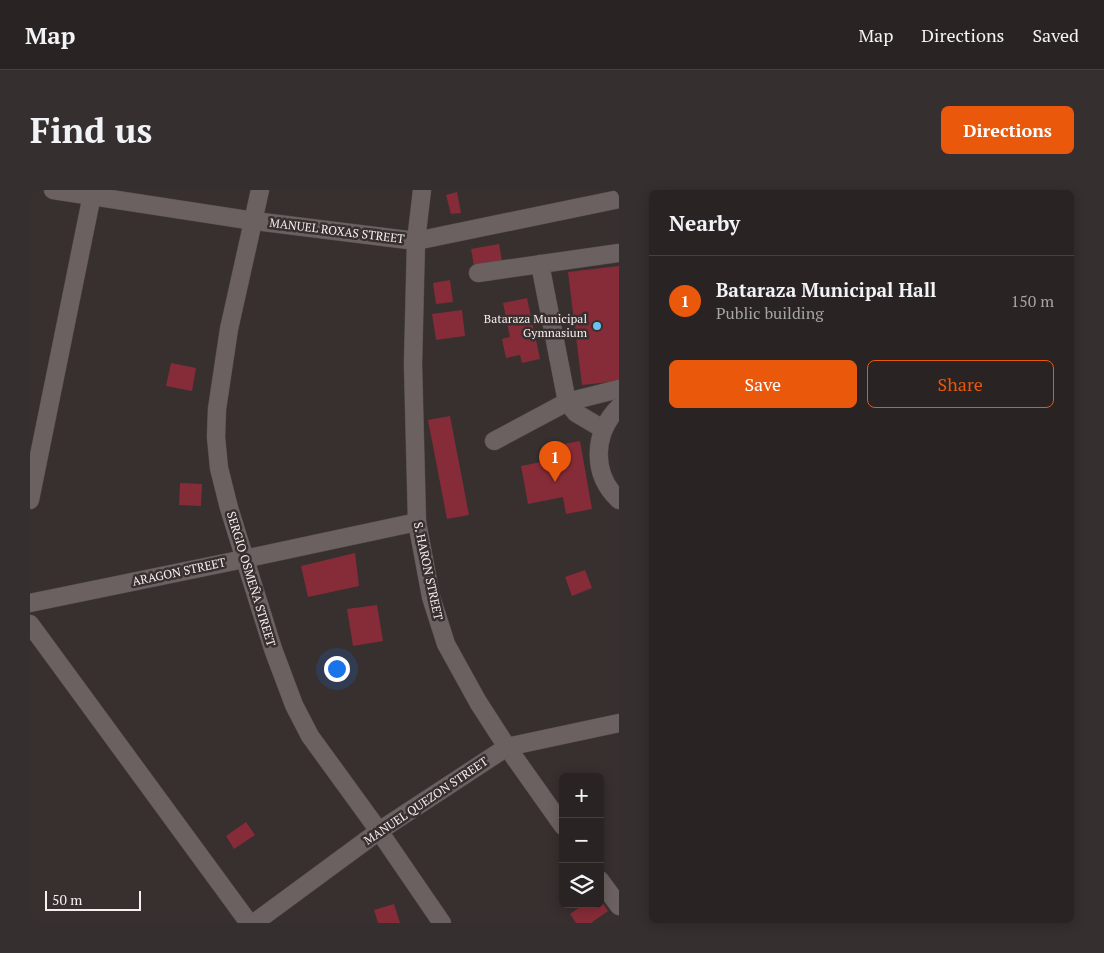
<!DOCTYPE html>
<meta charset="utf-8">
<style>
body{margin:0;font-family:"PT Serif",serif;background:#362f30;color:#f1f3f6}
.controls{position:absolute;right:15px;bottom:15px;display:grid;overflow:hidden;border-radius:8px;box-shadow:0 2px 12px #0003}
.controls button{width:45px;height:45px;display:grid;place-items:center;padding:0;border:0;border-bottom:1px solid #464041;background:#2a2323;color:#f1f3f6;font:25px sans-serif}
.scale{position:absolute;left:15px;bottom:12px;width:96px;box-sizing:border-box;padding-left:5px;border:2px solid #f5efef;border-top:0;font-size:14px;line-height:18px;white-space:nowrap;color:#f5efef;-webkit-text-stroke:4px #382f2f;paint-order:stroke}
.you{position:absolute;left:306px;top:478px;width:18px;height:18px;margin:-12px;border:4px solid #fff;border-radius:50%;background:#1a73e8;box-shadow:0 0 0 8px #1a73e833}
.badge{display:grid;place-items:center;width:32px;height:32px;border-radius:50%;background:#ea580c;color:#fff;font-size:16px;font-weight:700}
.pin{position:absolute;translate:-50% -41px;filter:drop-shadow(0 1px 2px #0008)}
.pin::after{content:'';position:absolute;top:26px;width:18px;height:15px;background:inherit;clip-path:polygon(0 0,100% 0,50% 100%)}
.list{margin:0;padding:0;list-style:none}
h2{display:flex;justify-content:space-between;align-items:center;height:65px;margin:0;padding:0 20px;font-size:21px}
h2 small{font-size:16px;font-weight:400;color:#a5a4a6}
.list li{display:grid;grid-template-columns:32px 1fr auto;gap:15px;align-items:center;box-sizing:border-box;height:90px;padding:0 20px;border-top:1px solid #464041}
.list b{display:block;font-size:19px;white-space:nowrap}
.list p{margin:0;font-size:16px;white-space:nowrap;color:#a5a4a6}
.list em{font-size:16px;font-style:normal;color:#a5a4a6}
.actions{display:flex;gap:10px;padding:15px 20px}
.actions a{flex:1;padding:11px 0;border:1px solid #ea580c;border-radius:8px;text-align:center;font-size:18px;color:#ea580c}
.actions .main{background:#ea580c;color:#fff}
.icon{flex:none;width:28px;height:28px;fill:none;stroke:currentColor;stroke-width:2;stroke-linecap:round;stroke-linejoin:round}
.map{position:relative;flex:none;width:589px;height:733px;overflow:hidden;border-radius:8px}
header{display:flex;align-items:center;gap:30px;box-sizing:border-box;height:70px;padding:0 25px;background:#2a2323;border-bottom:1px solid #464041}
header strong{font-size:24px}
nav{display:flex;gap:28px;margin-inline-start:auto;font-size:18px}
.intro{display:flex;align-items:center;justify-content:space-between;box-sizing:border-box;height:120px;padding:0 30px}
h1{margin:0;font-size:35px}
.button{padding:12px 22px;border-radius:8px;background:#ea580c;color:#fff;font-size:18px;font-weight:700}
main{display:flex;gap:30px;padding:0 30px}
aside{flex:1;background:#2a2323;border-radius:8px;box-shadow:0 2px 12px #0003}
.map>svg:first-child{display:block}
</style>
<header>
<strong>Map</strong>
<nav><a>Map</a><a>Directions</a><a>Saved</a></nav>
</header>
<div class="intro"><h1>Find us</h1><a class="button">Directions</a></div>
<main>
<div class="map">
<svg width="589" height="733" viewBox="0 0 589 733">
<rect width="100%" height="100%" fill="#382f2f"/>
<g fill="#862c38">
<path d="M427 2 431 23 421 24 416 5Z"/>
<path d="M469 54 472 71 444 76 441 59Z"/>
<path d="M589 76V191L552 195 538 82Z"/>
<path d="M420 90 423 112 406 114 403 93Z"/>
<path d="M497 108 510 169 492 173 490 165 476 168 472 149 480 147 473 113Z"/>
<path d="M432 120 435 146 406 150 402 124Z"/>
<path d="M141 173 166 178 162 201 136 196Z"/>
<path d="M420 226 439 325 417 329 398 230Z"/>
<path d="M550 251 562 319 536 324 533 307 498 314 491 276 526 269 523 256Z"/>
<path d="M150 293 172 294 171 316 149 315Z"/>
<path d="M325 363 329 396 278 407 271 376Z"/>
<path d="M555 380 562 398 542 406 535 387Z"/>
<path d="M347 415 353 451 323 456 317 419Z"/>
<path d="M216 632 225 645 204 659 196 646Z"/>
<path d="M570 709 578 721 561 733H546L540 724 554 714H570Z"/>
<path d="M364 714 370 733H348L344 720Z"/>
</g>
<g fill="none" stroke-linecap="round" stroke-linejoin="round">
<defs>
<g id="minor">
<path d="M23 0 224 31 386 51 589 9"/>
<path d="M230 0 199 139 187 219 186 247 189 278 199 318 243 459 264 515 280 546 349 641 412 733"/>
<path d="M392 0 386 51 383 174 387 332 401 407 416 454 448 512 477 557 533 636"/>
<path d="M510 74 537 212 546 223 573 239"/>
<path d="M448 83 589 63"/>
<path d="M589 217C563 243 561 284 589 310"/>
<path d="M464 251 537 212 589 199"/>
<path d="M0 310 63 0"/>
<path d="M0 413 214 369 387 332"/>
<path d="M0 434 219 733"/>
<path d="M570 690 589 716"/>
<path d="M224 733 349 641 477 557 589 533"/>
</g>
</defs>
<use href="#minor" stroke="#524b4b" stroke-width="19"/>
<use href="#minor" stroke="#6b6161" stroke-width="18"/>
</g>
<circle fill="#6ec2f3" stroke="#382f2f" stroke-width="2" cx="567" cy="136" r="5"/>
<g text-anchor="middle" stroke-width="5" stroke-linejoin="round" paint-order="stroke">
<g font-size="12" fill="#f5efef" stroke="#382f2f">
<text transform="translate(307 41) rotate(7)" y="4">MANUEL ROXAS STREET</text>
<text transform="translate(398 381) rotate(78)" y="4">S. HARON STREET</text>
<text transform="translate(149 382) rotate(-12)" y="4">ARAGON STREET</text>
<text transform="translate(221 389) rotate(73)" y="4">SERGIO OSMEÑA STREET</text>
<text transform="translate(396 611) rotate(-34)" y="4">MANUEL QUEZON STREET</text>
</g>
<g font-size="12" fill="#f5efef" stroke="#382f2f" text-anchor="end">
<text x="557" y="133">Bataraza Municipal<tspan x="557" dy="14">Gymnasium</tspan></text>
</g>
</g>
</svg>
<div class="controls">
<button>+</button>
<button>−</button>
<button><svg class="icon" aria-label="layers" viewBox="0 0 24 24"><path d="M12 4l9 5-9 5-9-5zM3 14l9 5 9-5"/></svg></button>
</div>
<div class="scale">50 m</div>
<div class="you"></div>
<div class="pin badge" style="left:525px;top:292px">1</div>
</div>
<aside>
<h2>Nearby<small></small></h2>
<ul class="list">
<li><span class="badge">1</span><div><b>Bataraza Municipal Hall</b><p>Public building</p></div><em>150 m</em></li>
</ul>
<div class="actions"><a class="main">Save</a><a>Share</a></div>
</aside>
</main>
